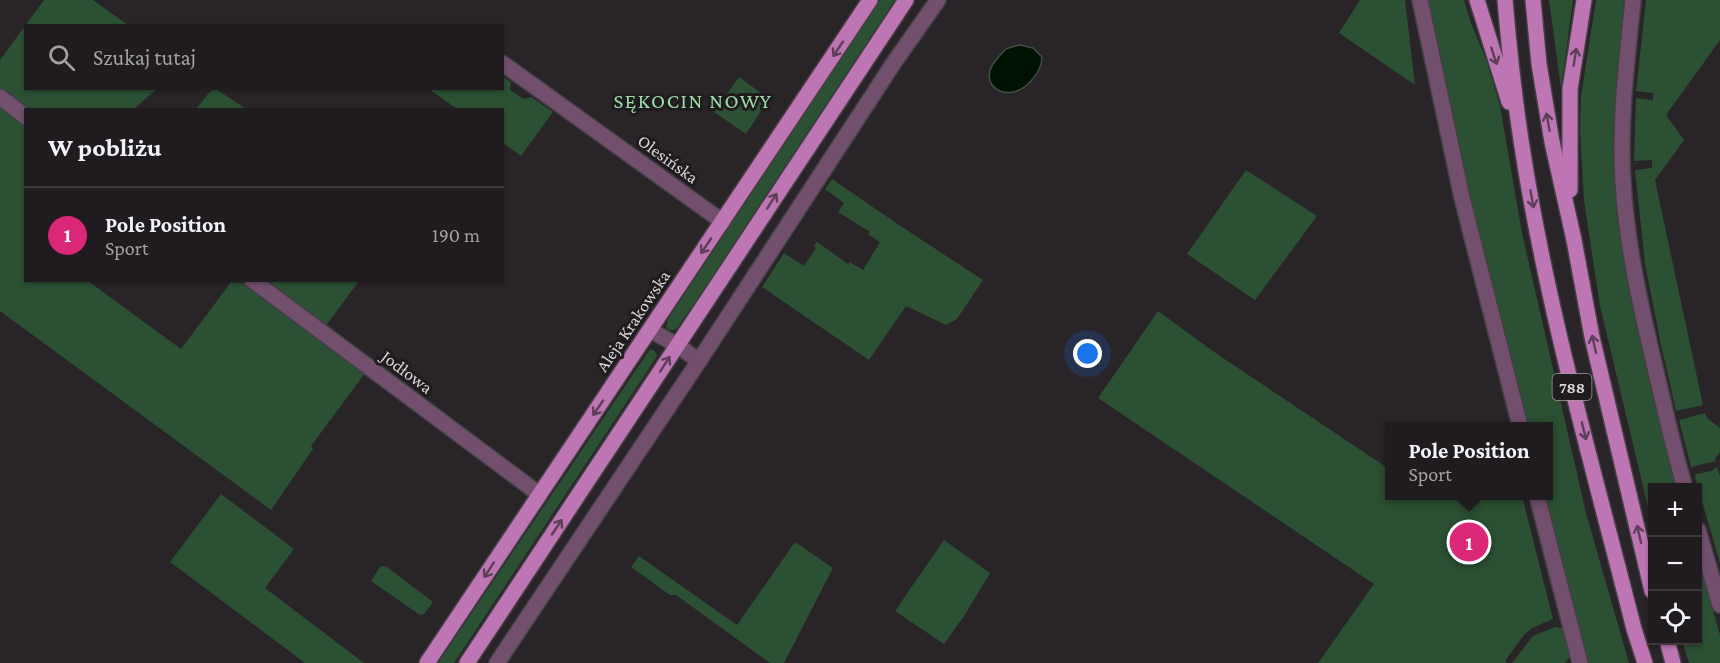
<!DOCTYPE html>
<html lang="pl">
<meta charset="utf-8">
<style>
body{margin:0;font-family:"Crimson Pro",serif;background:#272427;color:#f1f3f6}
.controls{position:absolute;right:18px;bottom:18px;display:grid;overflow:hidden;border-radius:0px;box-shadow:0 2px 4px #0004}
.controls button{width:54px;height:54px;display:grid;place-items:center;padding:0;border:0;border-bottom:2px solid #3c393c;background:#1f1b1e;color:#f1f3f6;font:30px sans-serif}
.you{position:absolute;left:1088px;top:354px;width:21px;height:21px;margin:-15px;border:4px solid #fff;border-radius:50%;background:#1a73e8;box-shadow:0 0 0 9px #1a73e833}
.badge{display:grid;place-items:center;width:39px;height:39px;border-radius:50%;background:#db2777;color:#fff;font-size:20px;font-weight:700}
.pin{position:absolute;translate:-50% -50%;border:3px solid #fff;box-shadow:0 2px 6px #0006}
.popup{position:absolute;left:1385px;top:422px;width:168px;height:78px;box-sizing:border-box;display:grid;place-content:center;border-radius:0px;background:#1f1b1e;filter:drop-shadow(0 2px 4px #0005);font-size:20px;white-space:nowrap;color:#a1a1a4}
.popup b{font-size:22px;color:#f1f3f6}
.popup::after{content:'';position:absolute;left:50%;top:100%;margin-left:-12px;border:12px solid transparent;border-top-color:#1f1b1e}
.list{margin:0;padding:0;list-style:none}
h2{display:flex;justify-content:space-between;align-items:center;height:78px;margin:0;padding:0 24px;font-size:26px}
h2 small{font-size:20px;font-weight:400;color:#a1a1a4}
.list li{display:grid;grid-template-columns:39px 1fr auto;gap:18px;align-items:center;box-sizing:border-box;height:96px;padding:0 24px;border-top:2px solid #3c393c}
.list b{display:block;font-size:22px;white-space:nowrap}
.list p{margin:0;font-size:20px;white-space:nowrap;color:#a1a1a4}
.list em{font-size:20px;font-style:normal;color:#a1a1a4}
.icon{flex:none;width:33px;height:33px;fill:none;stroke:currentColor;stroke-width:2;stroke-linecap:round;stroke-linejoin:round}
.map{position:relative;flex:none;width:1720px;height:663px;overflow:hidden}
.search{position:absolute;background:#1f1b1e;box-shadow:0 2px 4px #0004;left:24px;top:24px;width:480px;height:66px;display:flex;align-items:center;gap:15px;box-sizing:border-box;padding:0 21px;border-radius:0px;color:#a1a1a4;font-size:22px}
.panel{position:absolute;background:#1f1b1e;box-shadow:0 2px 4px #0004;left:24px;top:108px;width:480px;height:174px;border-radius:0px}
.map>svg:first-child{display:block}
</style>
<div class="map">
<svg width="1720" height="663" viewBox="0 0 1720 663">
<rect width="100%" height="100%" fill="#292428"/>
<g fill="#2b5033">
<path d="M44 0H93L128 25 26 26V88L157 89 138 105 134 110 27 109 0 90V60Z"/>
<path d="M880 0H895L702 292 677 328C673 331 669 331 666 327L668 319Z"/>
<path d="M1360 0H1405L1415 85 1339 33Z"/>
<path d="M1426 0H1464L1471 23 1487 62 1500 106 1522 233 1586 513 1629 663H1584L1540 496H1549V426H1523L1477 236Z"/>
<path d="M1549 0H1573L1561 89Z"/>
<path d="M1596 0H1624L1613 132 1617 218 1632 306 1658 418 1676 487 1652 488V524L1600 306 1584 201 1580 130 1581 96Z"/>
<path d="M1646 0H1720V40L1666 115 1684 140 1655 180 1703 405 1676 411 1660 340 1645 264 1635 170 1652 168V160L1634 161 1636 98 1653 100V93L1636 91Z"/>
<path d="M503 77 511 82 510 90 524 99 531 97 553 112 521 156 503 143 502 110 457 109 429 89 502 88Z"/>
<path d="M739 77 769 99 746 134 714 112Z"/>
<path d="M212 89H216L246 109H196Z"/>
<path d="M0 105 25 125 26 280 88 281 181 349 231 282 249 284 366 372 311 446 313 449 271 510 0 311Z"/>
<path d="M1246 170 1317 216 1255 300 1187 254Z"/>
<path d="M832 179 899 225 983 280 957 319 946 325 906 306 869 360 762 287 784 253 804 266 816 248 814 246 817 242 848 264 850 262 863 270 880 242 868 234 870 232 838 212 844 203 825 189Z"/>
<path d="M264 281H359L325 327Z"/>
<path d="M1158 311 1217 354 1389 469 1390 496H1430L1435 499 1438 496H1522L1553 619 1532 628 1523 636 1505 661 1507 663H1318L1374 584 1098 398Z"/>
<path d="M650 349 655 351 657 355 656 358 454 663H438Z"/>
<path d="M1705 413 1707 418 1720 428V452L1715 459 1716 461 1691 467 1679 420Z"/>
<path d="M1717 467 1720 476V563L1695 477 1696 474 1711 471Z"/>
<path d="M221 494 294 549 265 588 364 663H305L170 562Z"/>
<path d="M944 540 990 573 964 616 944 644 895 611Z"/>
<path d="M795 542 833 568 784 663H770L676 595H670L631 567 639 556 737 625Z"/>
<path d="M1698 560 1720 635V663H1689L1682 641 1698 640Z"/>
<path d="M383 566 387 567 433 602 424 614 420 615 371 581 380 567Z"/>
<path d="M1555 627 1564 628 1571 655 1565 663H1512L1533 636Z"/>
</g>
<path fill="#001303" stroke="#404d42" stroke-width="1.5" d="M1020 45 1033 48 1042 57C1042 67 1037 74 1030 82 1008 106 975 85 996 60 999 56 1003 52 1006 49 1010 47 1016 46 1020 45Z"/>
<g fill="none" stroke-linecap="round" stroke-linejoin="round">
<defs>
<g id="minor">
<path d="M1420 0 1462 198 1520 426"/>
<path d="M1633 0C1627 60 1619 122 1623 183 1627 248 1642 313 1657 376 1666 414 1674 451 1685 488"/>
<path d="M502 63 723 222"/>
<path d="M0 97 26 117"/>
<path d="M252 280 539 494"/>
<path d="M650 330 677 345 699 361"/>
<path d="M1537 496 1580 663"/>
<path d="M1698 530 1720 605"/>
<path d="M497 663 699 361 895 61 938 0"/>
</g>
<g id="major">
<path d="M1477 0 1509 102"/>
<path d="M1505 0C1509 47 1514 94 1521 140 1546 306 1593 467 1634 629L1645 663"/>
<path d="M1533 0 1539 64 1552 142 1574 240 1592 337 1652 591"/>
<path d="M1570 190V89L1584 0"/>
<path d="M1667 640 1673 663"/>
<path d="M427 663 870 0"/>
<path d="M467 663 906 0"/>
</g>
</defs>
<use href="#minor" stroke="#454044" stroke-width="18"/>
<use href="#major" stroke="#454044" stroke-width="18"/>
<use href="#minor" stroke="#724f6d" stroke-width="15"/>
<use href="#major" stroke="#bd75b3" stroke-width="15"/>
</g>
<defs><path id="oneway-shaft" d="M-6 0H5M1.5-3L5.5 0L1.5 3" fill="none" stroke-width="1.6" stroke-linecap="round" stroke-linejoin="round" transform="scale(1.5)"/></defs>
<g stroke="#5e3f5a">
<use href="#oneway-shaft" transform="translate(838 49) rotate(124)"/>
<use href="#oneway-shaft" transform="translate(1494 56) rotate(72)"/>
<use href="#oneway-shaft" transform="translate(1575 57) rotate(-81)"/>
<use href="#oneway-shaft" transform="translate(1548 122) rotate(-100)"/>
<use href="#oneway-shaft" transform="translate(1532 199) rotate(80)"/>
<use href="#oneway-shaft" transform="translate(772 201) rotate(-57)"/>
<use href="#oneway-shaft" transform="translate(706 246) rotate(124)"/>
<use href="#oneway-shaft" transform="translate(1594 344) rotate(-103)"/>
<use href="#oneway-shaft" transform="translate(665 364) rotate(-57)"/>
<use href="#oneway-shaft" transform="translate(598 408) rotate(124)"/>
<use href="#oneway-shaft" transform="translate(1584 431) rotate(76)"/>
<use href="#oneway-shaft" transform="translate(557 527) rotate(-56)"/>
<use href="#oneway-shaft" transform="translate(1639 534) rotate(-103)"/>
<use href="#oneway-shaft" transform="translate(489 570) rotate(123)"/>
</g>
<g text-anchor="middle" stroke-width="6" stroke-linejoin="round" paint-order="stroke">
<rect fill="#1f1b1f" stroke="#a09c9f" stroke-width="1.5" x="1552.5" y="374" width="39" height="26" rx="4.5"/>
<g font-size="16" font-weight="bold" fill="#d7d4d6">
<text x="1572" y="393">788</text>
</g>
<g font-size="18" fill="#d7d4d6" stroke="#1f1b1f">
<text transform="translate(668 159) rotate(36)" y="6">Olesińska</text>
<text transform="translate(633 321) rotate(-56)" y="6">Aleja Krakowska</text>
<text transform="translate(407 372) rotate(37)" y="6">Jodłowa</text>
</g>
<g font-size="21" letter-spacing="1.5" fill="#99dba5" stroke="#1f1b1f">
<text x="693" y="108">SĘKOCIN NOWY</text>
</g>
</g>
</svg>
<div class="controls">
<button>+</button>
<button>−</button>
<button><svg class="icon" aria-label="locate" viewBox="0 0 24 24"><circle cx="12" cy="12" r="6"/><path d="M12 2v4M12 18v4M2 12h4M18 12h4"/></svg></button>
</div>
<div class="you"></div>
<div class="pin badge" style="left:1469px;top:542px">1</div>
<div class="popup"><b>Pole Position</b>Sport</div>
<div class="search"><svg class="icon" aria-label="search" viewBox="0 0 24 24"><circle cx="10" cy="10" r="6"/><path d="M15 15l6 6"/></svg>Szukaj tutaj</div>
<section class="panel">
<h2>W pobliżu<small></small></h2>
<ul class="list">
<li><span class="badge">1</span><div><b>Pole Position</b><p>Sport</p></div><em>190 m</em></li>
</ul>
</section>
</div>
